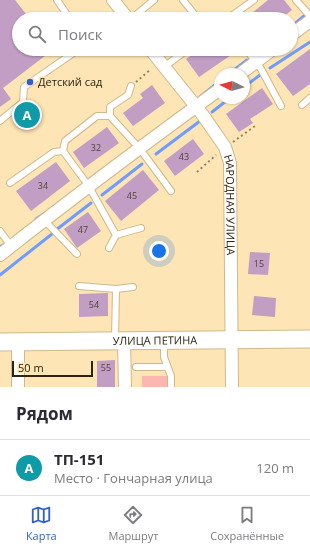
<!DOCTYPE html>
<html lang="ru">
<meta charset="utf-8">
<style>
body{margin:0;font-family:"Open Sans",sans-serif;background:#f2f2f3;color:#2b2b33}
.compass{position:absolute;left:214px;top:68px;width:36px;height:36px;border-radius:50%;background:#fff;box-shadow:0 1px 3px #0004;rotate:275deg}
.scale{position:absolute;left:12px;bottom:10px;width:81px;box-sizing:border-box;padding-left:4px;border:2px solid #2c2310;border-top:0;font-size:11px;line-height:14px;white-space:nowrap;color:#2c2310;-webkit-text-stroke:3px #fde5b5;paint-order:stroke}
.you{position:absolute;left:159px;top:251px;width:14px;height:14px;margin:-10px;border:3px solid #fff;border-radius:50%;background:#1a73e8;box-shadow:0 0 0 6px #1a73e833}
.badge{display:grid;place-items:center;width:26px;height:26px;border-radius:50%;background:#325fcf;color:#fff;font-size:13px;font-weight:700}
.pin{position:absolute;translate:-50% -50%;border:2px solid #fff;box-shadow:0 1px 4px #0006}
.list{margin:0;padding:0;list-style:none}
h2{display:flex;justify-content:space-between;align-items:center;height:52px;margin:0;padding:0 16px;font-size:17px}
h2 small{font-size:13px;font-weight:400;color:#7c7c81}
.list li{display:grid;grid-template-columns:26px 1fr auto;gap:12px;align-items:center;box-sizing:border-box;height:56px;padding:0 16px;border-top:1px solid #e1e1e2}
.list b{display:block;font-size:15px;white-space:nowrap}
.list p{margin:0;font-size:13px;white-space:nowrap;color:#7c7c81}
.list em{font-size:13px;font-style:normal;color:#7c7c81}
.icon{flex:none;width:22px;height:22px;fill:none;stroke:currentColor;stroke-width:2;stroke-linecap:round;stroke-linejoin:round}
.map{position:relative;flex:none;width:310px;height:387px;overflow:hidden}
.search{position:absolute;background:#fff;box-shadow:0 1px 3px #0004;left:12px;right:12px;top:12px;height:44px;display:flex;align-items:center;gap:10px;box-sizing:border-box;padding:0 14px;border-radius:22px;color:#7c7c81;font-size:15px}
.sheet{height:108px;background:#fff}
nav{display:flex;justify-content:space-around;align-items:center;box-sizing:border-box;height:56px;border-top:1px solid #e1e1e2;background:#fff;font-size:11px;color:#7c7c81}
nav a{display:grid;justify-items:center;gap:2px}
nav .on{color:#325fcf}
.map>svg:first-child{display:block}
</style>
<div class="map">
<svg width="310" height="387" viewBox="0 0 310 387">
<rect width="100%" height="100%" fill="#fde5b5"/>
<rect fill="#fdb6b0" x="142" y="376" width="25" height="11"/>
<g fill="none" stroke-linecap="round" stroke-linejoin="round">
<g stroke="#709cfd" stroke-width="3">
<path d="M291 27 304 16"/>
<path d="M259 51 262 49"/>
<path d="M270 68 310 42"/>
<path d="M229 74 247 60"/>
<path d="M244 87 260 75"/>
<path d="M201 96 220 81"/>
<path d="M212 112 230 98"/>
<path d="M156 154 200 121"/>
<path d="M102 195 142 164"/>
<path d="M36 219 45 213"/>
<path d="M56 230 91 203"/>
<path d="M0 247 3 245"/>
<path d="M0 275 52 234"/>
</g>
</g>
<g fill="#c29ec4">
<path d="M0 0H15L30 19H19V49H54L3 88 11 99 0 107Z"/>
<path d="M268 0H284L292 10 280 19H245Z"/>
<path d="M201 49H226L231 55 199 77 186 59Z"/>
<path d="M310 49V84L293 96 276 74Z"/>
<path d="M152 85 165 103 133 126 123 113 143 98 140 94Z"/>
<path d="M262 88 273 104 250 119 253 123 239 132 226 114Z"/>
<path d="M28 108 33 117 26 121 21 113Z"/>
<path d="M107 127 119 143 84 168 73 152Z"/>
<path d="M193 139 204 154 175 176 164 161Z"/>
<path d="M56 162 70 181 31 211 16 191Z"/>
<path d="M143 170 159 190 121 221 105 201Z"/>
<path d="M88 212 101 231 77 248 64 229Z"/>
<path d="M250 252 270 253 268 275 248 274Z"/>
<path d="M108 293V316L79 317V294Z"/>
<path d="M254 296 276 298 275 317 252 315Z"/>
<path d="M115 360V387H97V361Z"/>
</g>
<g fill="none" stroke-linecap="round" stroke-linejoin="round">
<defs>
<g id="lane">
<path d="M57 0 70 19"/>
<path d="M183 0 198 19"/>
<path d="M296 0 310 16"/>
<path d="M131 19 154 0"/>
<path d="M227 19 254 0"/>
<path d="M246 49 261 69 281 106"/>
<path d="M164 67 188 49"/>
<path d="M302 105 310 98"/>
<path d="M110 116V107L128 95 131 86"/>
<path d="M0 121 23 102 24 87 79 49"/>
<path d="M63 151 65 141 97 116H110L140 149 171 191"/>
<path d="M10 183 54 152 63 151 88 185 116 235 109 248"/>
<path d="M44 220 77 254"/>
<path d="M0 231 11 246"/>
<path d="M116 235 141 228"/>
<path d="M79 286 116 289"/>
<path d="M115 339 116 289 133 287"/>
<path d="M164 342V357L171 376V387"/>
<path d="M136 367H167"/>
</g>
<g id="street">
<path d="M113 0 128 19"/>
<path d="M291 35 310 21"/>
<path id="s1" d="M150 49 202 114 225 147 230 163 232 387"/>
<path d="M240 74 273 49"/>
<path d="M0 255C72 198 146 143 220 89"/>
<path d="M124 340 125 387"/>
<path d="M18 387V342"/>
</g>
<g id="secondary">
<path id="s2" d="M0 342 310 339"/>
</g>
</defs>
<use href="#lane" stroke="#d0b88a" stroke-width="8"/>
<use href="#street" stroke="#d0b88a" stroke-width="14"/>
<use href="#secondary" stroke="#d0b88a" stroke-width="19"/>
<g stroke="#938361" stroke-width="2" stroke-dasharray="2 3" stroke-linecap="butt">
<path d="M106 19 111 15"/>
<path d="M283 53 288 49"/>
<path d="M223 74 230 68"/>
<path d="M136 82 151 69"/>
<path d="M233 142 255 126"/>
<path d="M197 172 216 155"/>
</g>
<use href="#lane" stroke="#fff" stroke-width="6"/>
<use href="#street" stroke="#fff" stroke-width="12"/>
<use href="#secondary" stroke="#fff" stroke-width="17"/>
</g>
<circle fill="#325fcf" stroke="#fde5b5" stroke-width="1.5" cx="30" cy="82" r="4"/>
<g text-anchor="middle" stroke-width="3.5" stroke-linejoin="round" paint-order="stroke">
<g font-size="9" fill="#52423d">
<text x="96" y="151">32</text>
<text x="184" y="160">43</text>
<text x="43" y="189">34</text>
<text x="132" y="199">45</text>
<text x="83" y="233">47</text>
<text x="259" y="267">15</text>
<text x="94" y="308">54</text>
<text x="106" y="371">55</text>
</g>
<g font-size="11" fill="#2c2310" stroke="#fde5b5" text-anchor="start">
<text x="38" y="86">Детский сад</text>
</g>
<g font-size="11" fill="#2c2310" stroke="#fde5b5">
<text dy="4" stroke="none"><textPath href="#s1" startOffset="182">НАРОДНАЯ УЛИЦА</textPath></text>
<text dy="4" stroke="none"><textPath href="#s2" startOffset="155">УЛИЦА ПЕТИНА</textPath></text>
</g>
</g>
</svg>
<svg class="compass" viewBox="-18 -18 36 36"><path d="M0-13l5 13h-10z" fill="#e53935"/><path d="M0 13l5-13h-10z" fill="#7c7c81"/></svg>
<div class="scale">50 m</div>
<div class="you"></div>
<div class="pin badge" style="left:27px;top:115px;background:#0f9aa8">A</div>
<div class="search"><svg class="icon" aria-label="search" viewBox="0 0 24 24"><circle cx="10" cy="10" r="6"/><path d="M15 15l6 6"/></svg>Поиск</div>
</div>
<section class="sheet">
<h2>Рядом<small></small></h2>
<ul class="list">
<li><span class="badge" style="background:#0f9aa8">A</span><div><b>ТП-151</b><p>Место · Гончарная улица</p></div><em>120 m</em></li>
</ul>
</section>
<nav>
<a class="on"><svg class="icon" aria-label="map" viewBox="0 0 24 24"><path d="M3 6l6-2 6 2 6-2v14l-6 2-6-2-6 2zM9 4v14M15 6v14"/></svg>Карта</a>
<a><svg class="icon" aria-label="directions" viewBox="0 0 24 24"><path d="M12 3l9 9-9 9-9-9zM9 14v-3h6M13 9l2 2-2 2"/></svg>Маршрут</a>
<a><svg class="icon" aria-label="saved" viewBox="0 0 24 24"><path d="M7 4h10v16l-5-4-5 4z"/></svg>Сохранённые</a>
</nav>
